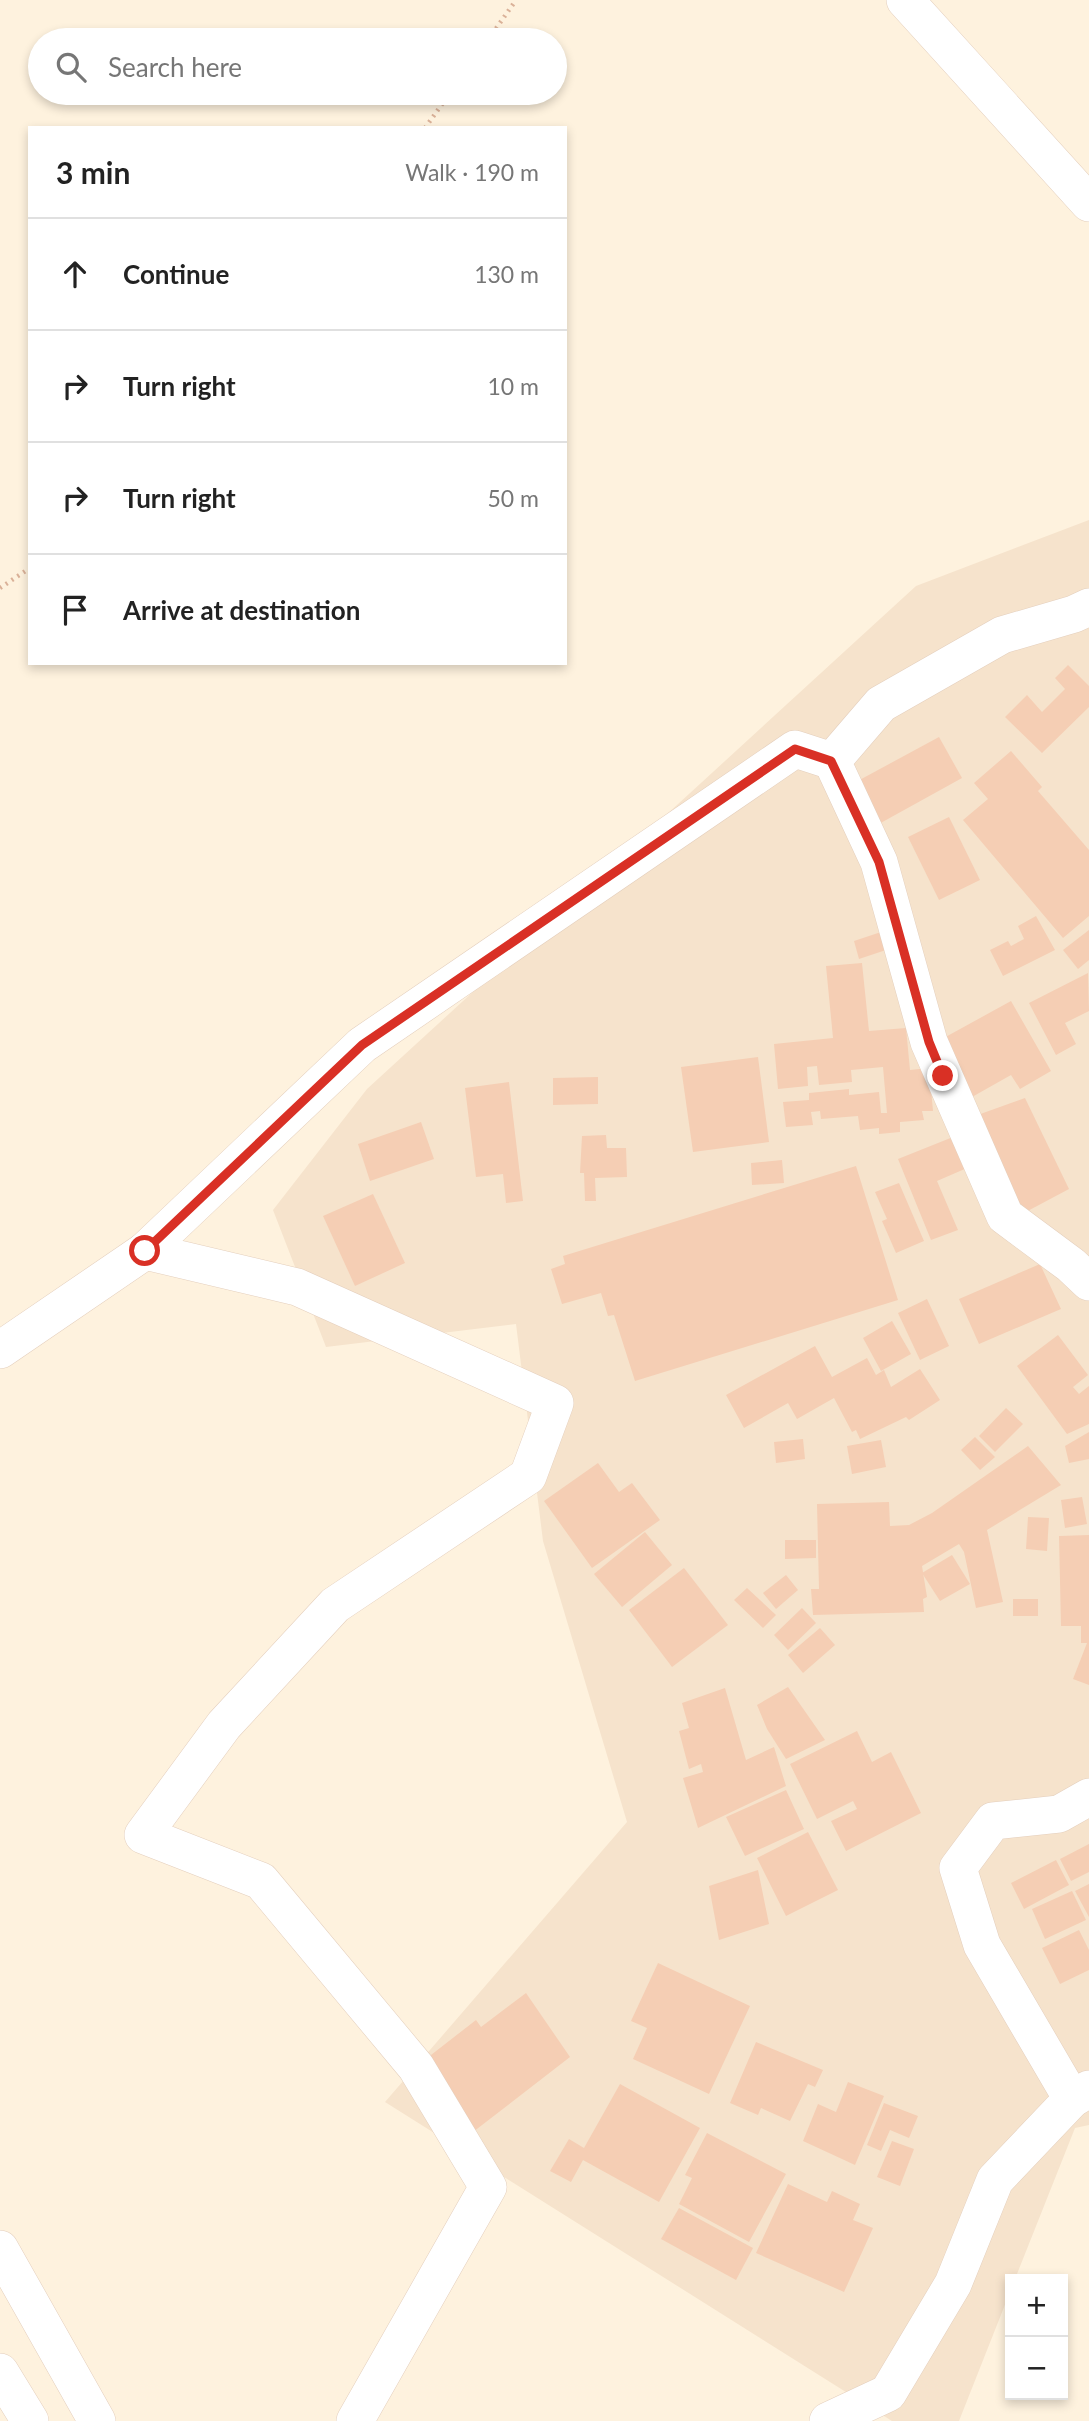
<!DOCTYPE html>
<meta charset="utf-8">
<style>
body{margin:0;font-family:Lato,sans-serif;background:#f6f6f6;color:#222}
.controls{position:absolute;right:21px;bottom:21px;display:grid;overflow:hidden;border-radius:0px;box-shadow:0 4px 10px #0003}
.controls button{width:63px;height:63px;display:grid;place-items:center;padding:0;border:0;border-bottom:2px solid #e0e0e0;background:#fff;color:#222;font:35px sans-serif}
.stop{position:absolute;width:21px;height:21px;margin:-16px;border:5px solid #d93025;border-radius:50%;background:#fff}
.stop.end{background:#d93025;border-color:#fff;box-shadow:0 2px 7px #0008}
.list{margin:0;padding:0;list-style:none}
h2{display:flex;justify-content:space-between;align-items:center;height:91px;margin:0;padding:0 28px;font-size:30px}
h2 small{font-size:23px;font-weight:400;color:#767676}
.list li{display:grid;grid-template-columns:46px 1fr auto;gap:21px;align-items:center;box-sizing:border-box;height:112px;padding:0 28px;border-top:2px solid #e0e0e0}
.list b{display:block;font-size:26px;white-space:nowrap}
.list em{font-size:23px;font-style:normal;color:#767676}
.icon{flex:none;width:38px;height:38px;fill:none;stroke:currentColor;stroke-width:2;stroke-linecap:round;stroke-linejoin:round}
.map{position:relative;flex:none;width:1089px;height:2421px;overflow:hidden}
.search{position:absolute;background:#fff;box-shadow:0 4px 10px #0003;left:28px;top:28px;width:539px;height:77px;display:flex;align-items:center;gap:18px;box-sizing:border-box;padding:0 24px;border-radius:38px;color:#767676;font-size:26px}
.panel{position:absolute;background:#fff;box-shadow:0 4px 10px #0003;left:28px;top:126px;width:539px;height:539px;border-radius:0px}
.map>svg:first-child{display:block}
</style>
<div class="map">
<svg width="1089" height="2421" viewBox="0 0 1089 2421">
<rect width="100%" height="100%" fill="#fef2de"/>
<path fill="#f6e3cc" d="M1089 520V2125L1075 2128 1015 2279H1010V2292L959 2421H892L385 2102 627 1822 543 1541 516 1324 326 1347 273 1210 367 1089 916 586Z"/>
<g fill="#f5ceb4">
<path d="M1068 665 1089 686V707L1042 753 1005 717 1027 695 1042 712 1065 689 1055 678Z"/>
<path d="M939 737 962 778 877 825 854 783Z"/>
<path d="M1011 751 1042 787 1038 791 1089 850V916L1063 938 963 820 988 799 974 783Z"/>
<path d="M949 817 980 880 939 900 908 837Z"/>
<path d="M1036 916 1055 950 1003 976 990 950 1008 941 1011 946 1024 939 1018 926Z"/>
<path d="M1089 930V960L1078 969 1063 950Z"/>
<path d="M881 932 886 950 859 959 854 941Z"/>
<path d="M862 963 869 1031 906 1028 910 1070 929 1068 933 1111H922L924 1120 900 1122V1132L879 1134V1128L860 1130 858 1116 821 1119 820 1111 811 1112 813 1125 786 1127 783 1102 809 1100V1093L849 1089V1095L879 1092 881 1113H887L883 1067 851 1070 852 1082 819 1085 817 1066 807 1067 808 1086 778 1089 774 1044 833 1038 826 966Z"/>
<path d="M1088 973 1089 1011 1065 1023 1076 1044 1056 1055 1029 1003Z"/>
<path d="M1011 1001 1051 1071 1020 1089 1011 1075 972 1097 931 1045Z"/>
<path d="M758 1057 769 1142 693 1152 681 1067Z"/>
<path d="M598 1077V1104L553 1105V1078Z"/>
<path d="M509 1082 523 1201 506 1203 503 1174 476 1177 465 1088Z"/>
<path d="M1025 1098 1069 1189 1022 1214 972 1117Z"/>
<path d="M421 1122 434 1159 370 1181 358 1144Z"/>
<path d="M606 1135 607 1148H626L627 1177 595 1178 596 1201H585L584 1173H580L582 1136Z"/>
<path d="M953 1137 967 1168 937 1181 958 1230 931 1240 898 1159Z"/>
<path d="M782 1160 784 1183 752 1185 751 1163Z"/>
<path d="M856 1166 898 1300 635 1381 614 1315 608 1316 601 1293 562 1304 551 1269 565 1264 563 1256Z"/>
<path d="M899 1183 924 1241 896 1253 882 1221 887 1219 875 1192Z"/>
<path d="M373 1194 405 1263 355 1286 323 1216Z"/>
<path d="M1040 1264 1061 1309 979 1344 959 1299Z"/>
<path d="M927 1299 949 1346 920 1360 898 1313Z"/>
<path d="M892 1321 911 1354 881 1371 863 1338Z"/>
<path d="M1058 1335 1088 1375 1073 1387 1079 1394 1089 1386V1424L1067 1434 1017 1366Z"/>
<path d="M815 1346 832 1377 867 1358 876 1375 884 1370 891 1387 920 1369 940 1400 909 1420 906 1417 860 1439 856 1430 852 1432 834 1398 797 1419 788 1403 744 1428 726 1395Z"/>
<path d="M1006 1408 1023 1424 995 1452 979 1436Z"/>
<path d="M1089 1432V1459L1069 1463 1065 1446Z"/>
<path d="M975 1437 995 1457 980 1470 961 1450Z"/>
<path d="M803 1439 805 1459 776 1463 774 1442Z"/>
<path d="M881 1440 886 1467 852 1474 847 1446Z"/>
<path d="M1028 1446 1061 1485 987 1530 1003 1602 976 1608 964 1552 959 1544 922 1566 927 1597 923 1599 924 1612 813 1615 811 1589H819L817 1504 889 1502 890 1526 909 1525 932 1513Z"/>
<path d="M598 1463 619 1492 632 1483 660 1520 592 1568 544 1501Z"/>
<path d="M1082 1497 1087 1524 1065 1528 1061 1500Z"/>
<path d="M1028 1517 1049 1518 1047 1551 1026 1549Z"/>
<path d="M645 1532 672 1565 622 1607 594 1574Z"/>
<path d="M1089 1535V1685L1073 1679 1087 1643H1081V1626H1061L1059 1536Z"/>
<path d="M785 1540H816V1558L785 1559Z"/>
<path d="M952 1555 970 1584 940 1601 922 1573Z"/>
<path d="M684 1568 728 1625 672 1667 629 1610Z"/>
<path d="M786 1575 798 1590 776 1609 763 1593Z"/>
<path d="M747 1588 776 1615 763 1628 734 1600Z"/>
<rect x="1013" y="1599" width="25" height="17"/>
<path d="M802 1608 816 1623 788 1650 774 1635Z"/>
<path d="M820 1628 835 1645 803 1673 788 1655Z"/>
<path d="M788 1687 825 1740 786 1759 767 1729 757 1705Z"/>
<path d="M725 1688 746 1760 774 1747 786 1786 698 1828 683 1778 703 1772 701 1764 689 1769 679 1731 689 1728 682 1703Z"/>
<path d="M857 1731 872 1762 891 1752 921 1813 846 1851 831 1821 857 1809 853 1801 817 1819 790 1764Z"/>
<path d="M786 1790 804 1829 745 1856 726 1817Z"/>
<path d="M808 1832 838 1890 786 1916 757 1858Z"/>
<path d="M1089 1844V1872L1071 1881 1060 1859Z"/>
<path d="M1056 1860 1069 1885 1024 1909 1011 1883Z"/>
<path d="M758 1870 769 1924 719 1940 709 1886Z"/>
<path d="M1089 1884V1917L1075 1891Z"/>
<path d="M1072 1891 1086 1920 1045 1939 1032 1909Z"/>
<path d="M1079 1930 1089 1950V1970L1060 1984 1042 1948Z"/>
<path d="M658 1963 750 2006 709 2094 633 2059 647 2028 631 2021Z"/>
<path d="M526 1993 570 2057 473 2132 422 2062 476 2020 481 2027Z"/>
<path d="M756 2042 823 2070 815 2087 808 2084 790 2121 761 2108 758 2115 730 2103Z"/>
<path d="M848 2082 884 2096 855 2165 803 2141 818 2104 836 2112Z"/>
<path d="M620 2084 700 2128 659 2202 583 2160 571 2182 550 2171 569 2139 584 2148Z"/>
<path d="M884 2103 918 2116 909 2138 890 2130 881 2151 867 2145Z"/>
<path d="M707 2133 786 2174 749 2242 679 2204 692 2178 685 2175Z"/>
<path d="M892 2141 914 2149 900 2186 877 2177Z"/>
<path d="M788 2184 827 2202 832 2191 860 2204 853 2220 873 2228 844 2292 756 2253Z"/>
<path d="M679 2208 753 2248 736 2280 661 2239Z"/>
</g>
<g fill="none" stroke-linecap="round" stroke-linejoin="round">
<defs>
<g id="minor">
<path d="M905 0 1089 203"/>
<path d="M1089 607 1074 614 1002 635 881 704 832 761 879 862 929 1042 1005 1216 1071 1265 1089 1282"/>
<path d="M145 1251 362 1045 795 749 832 761"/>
<path d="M0 1350 145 1251 297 1287 555 1403 528 1476 335 1605 224 1725 143 1835 261 1881 416 2067 488 2187 355 2421"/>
<path d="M1072 2099 982 1945 958 1868 993 1821 1059 1814 1089 1797"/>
<path d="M0 2249 97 2421"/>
<path d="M0 2372 30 2421"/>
<path d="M828 2421 888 2393 953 2284 995 2180 1072 2099 1089 2089"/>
</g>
</defs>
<use href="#minor" stroke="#e4cfbd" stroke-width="38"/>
<g stroke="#dab198" stroke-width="4.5" stroke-dasharray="2 5" stroke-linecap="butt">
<path d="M488 40 516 0"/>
<path d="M425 128 450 93"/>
<path d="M0 588 30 568"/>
</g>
<use href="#minor" stroke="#fff" stroke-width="37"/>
</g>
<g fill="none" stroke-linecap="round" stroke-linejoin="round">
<path stroke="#d93025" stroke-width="9" d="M145 1251 362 1045 795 749 831 761 879 862 929 1042 943 1076"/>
</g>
</svg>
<div class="controls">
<button>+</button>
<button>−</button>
</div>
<div class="stop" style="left:145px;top:1251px"></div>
<div class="stop end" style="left:943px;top:1076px"></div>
<div class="search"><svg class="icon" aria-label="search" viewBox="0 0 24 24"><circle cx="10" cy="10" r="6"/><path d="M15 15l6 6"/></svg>Search here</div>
<section class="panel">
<h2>3 min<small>Walk · 190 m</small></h2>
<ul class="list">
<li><svg class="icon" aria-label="ahead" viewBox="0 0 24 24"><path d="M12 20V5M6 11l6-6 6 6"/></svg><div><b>Continue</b></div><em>130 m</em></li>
<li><svg class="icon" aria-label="right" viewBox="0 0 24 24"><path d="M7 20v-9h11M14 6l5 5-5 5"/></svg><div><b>Turn right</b></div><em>10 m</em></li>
<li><svg class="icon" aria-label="right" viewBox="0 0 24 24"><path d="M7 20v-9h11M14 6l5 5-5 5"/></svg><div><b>Turn right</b></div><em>50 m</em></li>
<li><svg class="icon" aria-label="arrive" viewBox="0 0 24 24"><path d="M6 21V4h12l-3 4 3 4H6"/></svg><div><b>Arrive at destination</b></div></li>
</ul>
</section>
</div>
